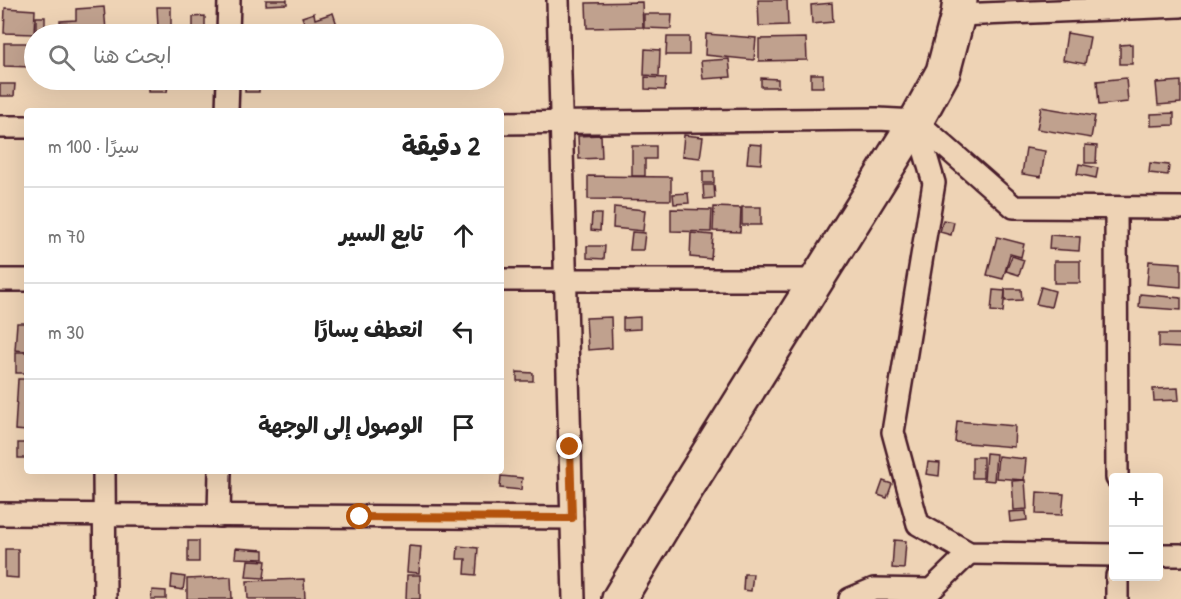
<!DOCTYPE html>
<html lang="ar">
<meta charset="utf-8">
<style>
body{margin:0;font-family:"Patrick Hand","Playpen Sans Arabic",sans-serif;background:#f2f2f2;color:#222;direction:rtl}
.controls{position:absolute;right:18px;bottom:18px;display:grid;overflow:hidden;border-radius:6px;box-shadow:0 6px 24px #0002}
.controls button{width:54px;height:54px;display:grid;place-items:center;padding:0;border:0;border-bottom:2px solid #e0e0e0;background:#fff;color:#222;font:30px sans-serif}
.stop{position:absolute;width:18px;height:18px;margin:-14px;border:4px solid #b45309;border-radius:50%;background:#fff}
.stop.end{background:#b45309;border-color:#fff;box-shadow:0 2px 6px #0008}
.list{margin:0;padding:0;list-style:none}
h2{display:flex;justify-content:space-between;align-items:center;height:78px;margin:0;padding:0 24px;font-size:26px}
h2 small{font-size:20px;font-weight:400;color:#767676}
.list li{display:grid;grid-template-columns:39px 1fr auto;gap:18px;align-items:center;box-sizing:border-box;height:96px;padding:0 24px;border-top:2px solid #e0e0e0}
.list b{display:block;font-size:22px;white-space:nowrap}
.list em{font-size:20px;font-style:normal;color:#767676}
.icon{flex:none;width:33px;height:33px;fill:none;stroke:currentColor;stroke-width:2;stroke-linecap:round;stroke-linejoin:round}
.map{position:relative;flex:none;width:1181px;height:599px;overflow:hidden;direction:ltr}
.search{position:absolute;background:#fff;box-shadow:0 6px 24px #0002;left:24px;top:24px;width:480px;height:66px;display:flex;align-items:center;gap:15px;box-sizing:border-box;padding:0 21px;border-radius:33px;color:#767676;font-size:22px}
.panel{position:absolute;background:#fff;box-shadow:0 6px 24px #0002;left:24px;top:108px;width:480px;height:366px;border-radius:6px;direction:rtl}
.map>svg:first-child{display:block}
</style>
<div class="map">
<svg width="1181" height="599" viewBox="0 0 1181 599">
<rect width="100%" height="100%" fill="#eed3b5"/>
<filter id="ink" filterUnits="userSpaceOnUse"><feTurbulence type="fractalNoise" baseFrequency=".0167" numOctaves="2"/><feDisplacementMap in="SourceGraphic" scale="12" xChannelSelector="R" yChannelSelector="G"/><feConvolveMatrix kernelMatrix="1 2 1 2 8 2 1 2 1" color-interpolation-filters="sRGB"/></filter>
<g filter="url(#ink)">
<g fill="#c0a18e" stroke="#4a1f2b" stroke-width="1.5">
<path d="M266 0H287V4L266 5Z"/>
<path d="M758 0H787L788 25 759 26Z"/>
<path d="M642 2 643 27 587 28 586 3Z"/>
<path d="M832 3 833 22 812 24 811 5Z"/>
<path d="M104 7 106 30 61 33 60 21 76 20V9Z"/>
<path d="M157 7H171V28H158Z"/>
<path d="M5 8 35 10 34 34 4 33Z"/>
<path d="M314 13 315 19 333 13 340 34H286L284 29 304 22 302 17Z"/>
<path d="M644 14H672L671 29 644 28Z"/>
<path d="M205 16V29H193V17Z"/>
<rect x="36" y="17" width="9" height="15"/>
<path d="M1067 33 1090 37 1085 64 1063 60Z"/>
<path d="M706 34 756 38 754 60 705 55Z"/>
<path d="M667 37H689V55H666Z"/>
<path d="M806 38 807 60 759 61V39Z"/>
<path d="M4 43H32V67L4 66Z"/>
<path d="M1132 44V64H1120V45Z"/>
<path d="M645 49 660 50 659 76 644 75Z"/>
<path d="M729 59 731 77 703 79 701 61Z"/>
<rect x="811" y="74" width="12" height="13"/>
<path d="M645 77 666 78 665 90 645 89Z"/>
<path d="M761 78 778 79V87H761Z"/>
<path d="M1126 78 1128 102 1099 105 1097 81Z"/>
<rect x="245" y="80" width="14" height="12"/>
<path d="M1181 81V103L1158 105 1156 83Z"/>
<path d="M0 84H15L14 96H0Z"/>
<path d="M148 84H168L167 92H148Z"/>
<path d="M1041 107 1095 116 1091 138 1037 129Z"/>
<path d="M1174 113V125L1151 126V114Z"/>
<path d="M601 135 602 158 579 159 578 136Z"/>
<path d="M684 135 703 137 700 158 682 156Z"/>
<path d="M749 144 762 145 761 164 747 163Z"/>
<path d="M1085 145 1097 146 1096 163H1085Z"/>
<path d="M632 146H656V159H645V176H632Z"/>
<path d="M1026 148 1045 151 1041 177 1022 174Z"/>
<path d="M1150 163 1169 165 1168 175 1149 173Z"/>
<path d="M1079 164 1098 168 1096 178 1077 174Z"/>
<rect x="703" y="171" width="11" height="12"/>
<path d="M588 176 671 177V200L588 199Z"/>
<path d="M703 185H714L715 198 704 199Z"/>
<path d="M688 193 689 203 674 204 673 194Z"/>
<path d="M614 207 645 210 643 231 613 228Z"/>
<path d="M714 207 741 208 740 232 713 231Z"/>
<rect x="742" y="207" width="19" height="18"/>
<path d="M671 209 712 210 711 232 671 231Z"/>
<path d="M592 214H601L600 231 591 230Z"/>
<path d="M943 220 954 222 951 235 940 232Z"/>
<path d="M632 232 645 233 643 250H630Z"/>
<path d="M691 233 713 235 711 259 690 257Z"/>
<path d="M1050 235 1080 237 1079 251 1049 249Z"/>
<path d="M997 237 1024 244 1021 257 1010 254 1003 279 987 275Z"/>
<path d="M587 246H605L604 259 587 258Z"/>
<path d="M1012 256 1024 260 1019 275 1006 271Z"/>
<rect x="1054" y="261" width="26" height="22"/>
<path d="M1149 261 1181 263V287L1147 284Z"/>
<path d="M1041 287 1055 291 1051 307 1036 304Z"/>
<path d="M1005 289H1021L1022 300 1005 301Z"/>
<path d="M993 290 1005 291 1003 312 991 311Z"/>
<path d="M1140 294 1181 298V310L1139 307Z"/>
<path d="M611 317 612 348 588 350 586 318Z"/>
<path d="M640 317V329L623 330V318Z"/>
<path d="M17 323H27V351L15 350Z"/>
<path d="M1159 334H1181V348L1159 347Z"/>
<rect x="16" y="352" width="11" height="21"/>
<path d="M517 372 533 373V381H517Z"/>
<path d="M18 379H27V431L15 430Z"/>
<path d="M1178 388 1179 400 1154 401 1153 389Z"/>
<path d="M957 421 1015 426 1014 447 955 442Z"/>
<rect x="18" y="443" width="9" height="15"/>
<path d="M986 453 996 454 994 481 984 480Z"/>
<path d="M998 456 1026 459 1024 480 996 478Z"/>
<rect x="972" y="457" width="11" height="21"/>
<path d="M928 462 940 463 939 476 926 474Z"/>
<path d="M501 476 522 478 521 490 500 488Z"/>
<path d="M1025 480 1027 509 1014 510 1012 481Z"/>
<path d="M883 481 892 484 887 498 878 495Z"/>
<path d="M1037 492 1064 494 1062 515 1036 514Z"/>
<path d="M1026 511 1027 520 1010 522 1009 512Z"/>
<path d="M894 540 906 541 904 569 892 568Z"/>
<rect x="188" y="541" width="11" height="21"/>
<path d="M409 546 421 547 419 573 407 572Z"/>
<path d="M458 546 478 548 476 575 465 574 466 559H457Z"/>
<path d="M236 548 264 550V559L235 558Z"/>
<path d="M5 549H18V578L5 577Z"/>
<path d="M248 560 266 561 264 578 246 577Z"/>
<path d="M744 574H753L751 591 743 590Z"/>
<path d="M172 575 185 577 183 590 171 588Z"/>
<path d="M407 575H420V599H406Z"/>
<path d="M231 577 232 599H187V579Z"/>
<path d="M304 579 305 599H248L247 581Z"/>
<path d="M152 590 166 591V599H151Z"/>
</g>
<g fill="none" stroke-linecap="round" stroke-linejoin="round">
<defs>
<g id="minor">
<path d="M558 0 574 599"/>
<path d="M958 15 1181 6"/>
<path d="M228 34 229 0"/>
<path d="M227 111 228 80"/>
<path d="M916 122 934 183 893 432 918 524 969 553 1114 555"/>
<path d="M501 123 878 119 916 121 1014 207 1181 208"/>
<path d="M0 127H27"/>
<path d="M1116 208 1117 478"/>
<path d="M0 280H27"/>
<path d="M501 280H817"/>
<path d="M104 471 105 599"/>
<path d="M0 514 572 518"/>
<path d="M219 516 220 471"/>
<path d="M1158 555H1181"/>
<path d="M1117 576V599"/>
<path d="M850 599 874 589 931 590 969 553"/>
</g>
<path id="primary" d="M619 599 663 526 916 121 943 72 958 15 960 0"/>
</defs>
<use href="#minor" stroke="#4a1f2b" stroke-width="26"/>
<use href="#primary" stroke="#4a1f2b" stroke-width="38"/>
<use href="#minor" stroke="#eed3b5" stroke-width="21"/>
<use href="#primary" stroke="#eed3b5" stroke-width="33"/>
</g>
</g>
<g fill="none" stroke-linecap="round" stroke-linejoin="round" filter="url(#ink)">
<path stroke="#b45309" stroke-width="8" d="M360 517 572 518 570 447"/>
</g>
</svg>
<div class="controls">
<button>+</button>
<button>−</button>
</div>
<div class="stop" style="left:360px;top:517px"></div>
<div class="stop end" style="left:570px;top:447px"></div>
<div class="search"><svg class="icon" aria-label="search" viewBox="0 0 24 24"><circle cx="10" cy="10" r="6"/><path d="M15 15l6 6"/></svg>ابحث هنا</div>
<section class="panel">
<h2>2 دقيقة<small>سيرًا · 100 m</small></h2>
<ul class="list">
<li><svg class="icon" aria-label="ahead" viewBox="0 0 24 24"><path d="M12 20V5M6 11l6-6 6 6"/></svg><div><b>تابع السير</b></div><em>70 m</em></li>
<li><svg class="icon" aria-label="left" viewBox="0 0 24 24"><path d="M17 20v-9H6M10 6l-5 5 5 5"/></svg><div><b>انعطف يسارًا</b></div><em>30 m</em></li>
<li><svg class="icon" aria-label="arrive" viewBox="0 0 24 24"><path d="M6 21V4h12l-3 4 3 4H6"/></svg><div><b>الوصول إلى الوجهة</b></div></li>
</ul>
</section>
</div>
